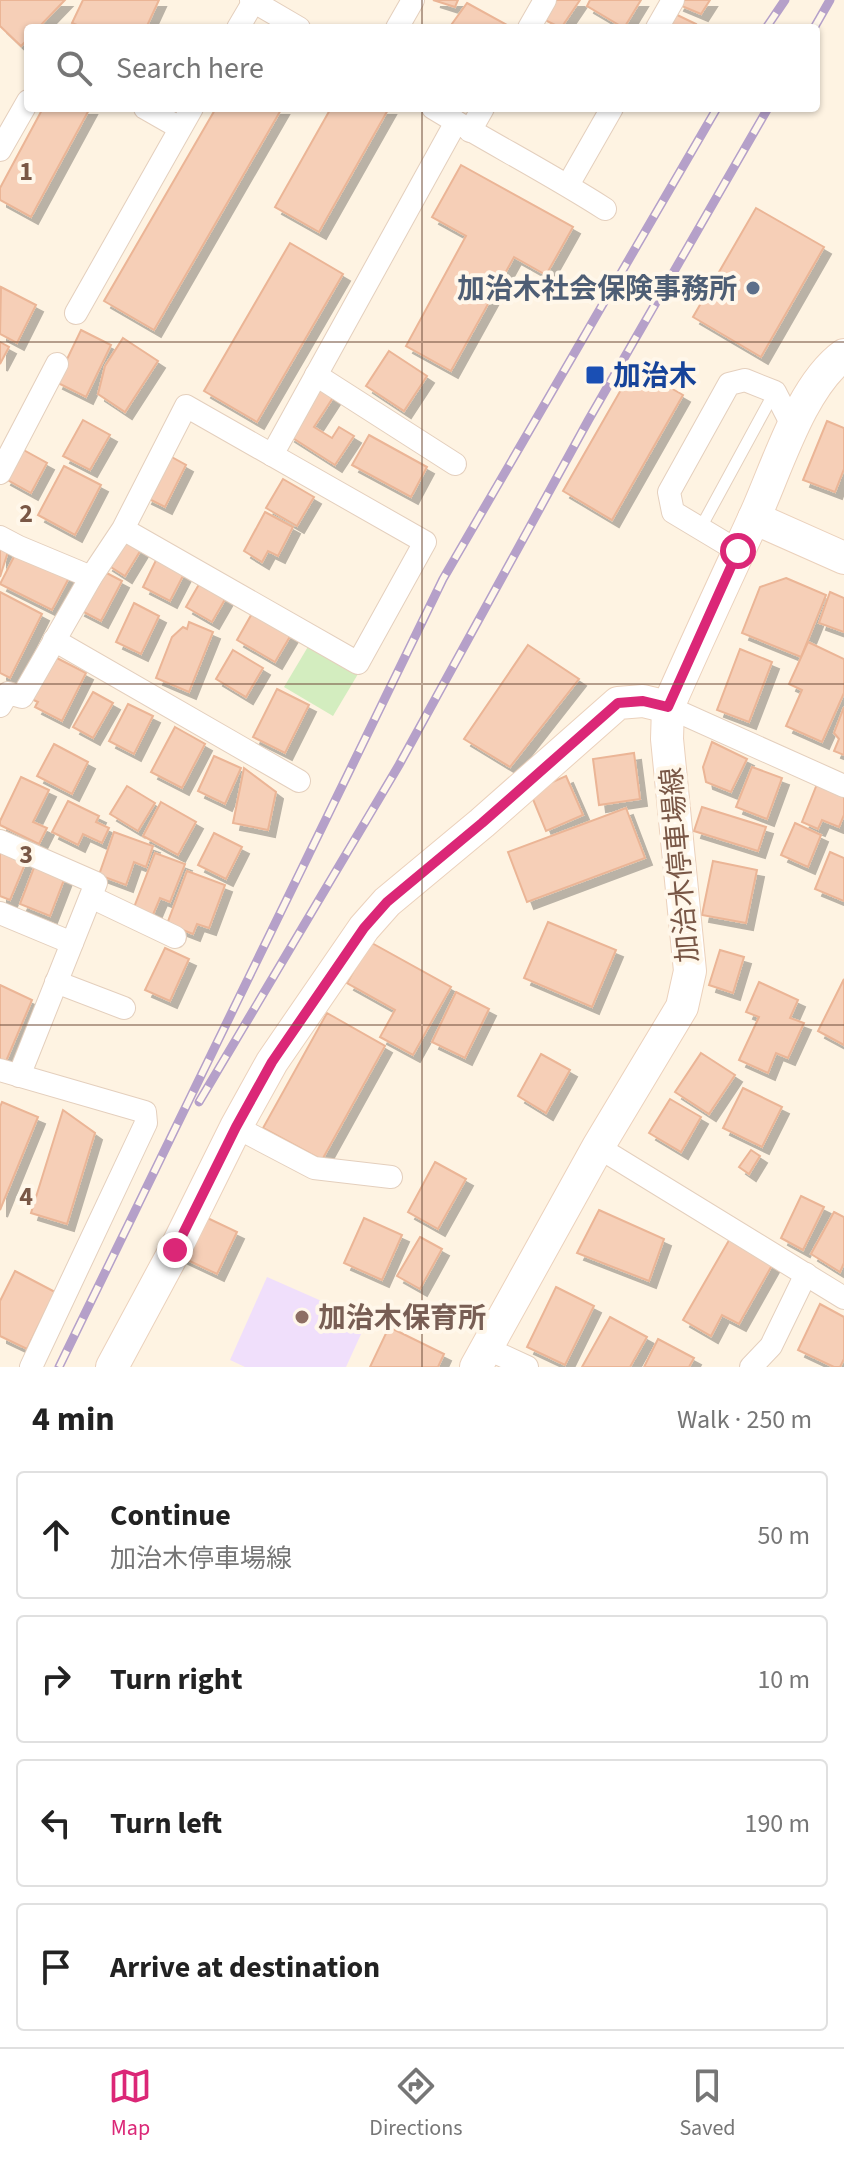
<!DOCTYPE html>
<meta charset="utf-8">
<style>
body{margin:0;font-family:"Source Sans 3","Noto Sans JP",sans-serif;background:#f6f6f6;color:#222}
.stop{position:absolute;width:24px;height:24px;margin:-18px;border:6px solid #db2777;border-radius:50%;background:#fff}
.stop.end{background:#db2777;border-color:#fff;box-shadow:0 2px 8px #0008}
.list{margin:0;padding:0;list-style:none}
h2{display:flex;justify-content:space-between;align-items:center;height:104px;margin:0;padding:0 32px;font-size:34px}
h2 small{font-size:26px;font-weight:400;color:#767676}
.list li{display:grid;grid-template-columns:52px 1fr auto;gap:24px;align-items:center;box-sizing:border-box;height:128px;margin:0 16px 16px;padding:0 16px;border:2px solid #e0e0e0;border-radius:8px}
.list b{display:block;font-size:30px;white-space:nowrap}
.list p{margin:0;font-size:26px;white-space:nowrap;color:#767676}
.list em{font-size:26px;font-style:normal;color:#767676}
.icon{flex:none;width:44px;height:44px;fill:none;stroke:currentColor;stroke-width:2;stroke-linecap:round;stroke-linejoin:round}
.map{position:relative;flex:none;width:844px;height:1367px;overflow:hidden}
.search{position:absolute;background:#fff;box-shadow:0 2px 6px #0004;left:24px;right:24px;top:24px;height:88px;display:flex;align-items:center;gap:20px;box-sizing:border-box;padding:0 28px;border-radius:8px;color:#767676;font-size:30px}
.sheet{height:680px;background:#fff}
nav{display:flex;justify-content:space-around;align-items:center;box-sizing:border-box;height:112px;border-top:2px solid #e0e0e0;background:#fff;font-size:22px;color:#767676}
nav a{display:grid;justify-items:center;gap:4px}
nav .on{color:#db2777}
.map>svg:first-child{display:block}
</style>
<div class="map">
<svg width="844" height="1367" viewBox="0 0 844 1367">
<defs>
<filter id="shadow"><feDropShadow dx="7" dy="7" stdDeviation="0" flood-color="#0004"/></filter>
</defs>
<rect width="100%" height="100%" fill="#fef3e2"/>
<path fill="#f0dffb" d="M267 1277 367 1321 346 1367H245L230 1360Z"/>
<path fill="#d3edbf" d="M309 645 358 674 333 716 284 687Z"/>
<g fill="#f6cfb7" stroke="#ebb596" stroke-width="2" filter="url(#shadow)">
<path d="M0 0H65L38 28H28V39L21 46 0 26Z"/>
<path d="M83 0H159L146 28H84L72 23Z"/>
<path d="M433 0H458L455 7Z"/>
<path d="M554 0H580L561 28 543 19Z"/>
<path d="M590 0H641L624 28 587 6Z"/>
<path d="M679 0H710L701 14 677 4Z"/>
<path d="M467 3 509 26 508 28H449Z"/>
<path d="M673 13 696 24 694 28H665Z"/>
<path d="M43 108H90L31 217 0 200V188Z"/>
<path d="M216 108H282L154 330 104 301Z"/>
<path d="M331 108H389L319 232 275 207Z"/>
<path d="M461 165 573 227 546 275 514 257 451 371 406 346 466 236 432 217Z"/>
<path d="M756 208 824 247 761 357 693 317Z"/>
<path d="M290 243 343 274 257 422 204 391Z"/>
<path d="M1 287 36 305 17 343 0 334Z"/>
<path d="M81 330 111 345 86 397 56 382Z"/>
<path d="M123 338 158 361 125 412 98 394 105 366Z"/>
<path d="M0 342 9 347 0 364Z"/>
<path d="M389 351 427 376 404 411 366 386Z"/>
<path d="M634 367 683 395 612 520 563 491Z"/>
<path d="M318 386 334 396 314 427 332 438 339 427 354 436 335 465 288 435Z"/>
<path d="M83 420 110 435 90 470 63 456Z"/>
<path d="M827 421 844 428V469L835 492 803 480Z"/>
<path d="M369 435 427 467 411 497 352 465Z"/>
<path d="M20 448 47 463 31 493 4 478Z"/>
<path d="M168 455 186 465 165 507 145 497Z"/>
<path d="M64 466 101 485 75 535 38 515Z"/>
<path d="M283 479 314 497 297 526 266 508Z"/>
<path d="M265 512 293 527 278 556 268 551 262 562 244 551Z"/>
<path d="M123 536 142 548 125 576 106 564Z"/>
<path d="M0 538 11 542 0 577Z"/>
<path d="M19 547 71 574 52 610 0 584Z"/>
<path d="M158 556 186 570 170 601 143 587Z"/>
<path d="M99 569 122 581 101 621 78 609Z"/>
<path d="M786 578 826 595 801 657 742 633 760 587Z"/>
<path d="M202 579 228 594 212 622 186 607Z"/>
<path d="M0 592 42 614 10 678 0 673Z"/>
<path d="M830 592 844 598V632L819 623Z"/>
<path d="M134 603 159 616 141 654 116 642Z"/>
<path d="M254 610 292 633 275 662 237 640Z"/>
<path d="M189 622 213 632 189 692 156 678 172 637 183 627 187 629Z"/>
<path d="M808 642 844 659V693L822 742 786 726 802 690 789 684Z"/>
<path d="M528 645 579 679 510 767 464 739Z"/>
<path d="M740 649 772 662 749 722 717 710Z"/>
<path d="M233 650 263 668 246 697 216 679Z"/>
<path d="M51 655 86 673 62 721 35 707 38 702 29 698Z"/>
<path d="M277 689 309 705 285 753 253 737Z"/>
<path d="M93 692 113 703 93 738 73 727Z"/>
<path d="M128 704 153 716 134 754 109 741Z"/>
<path d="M844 707V755L834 751 839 739 834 733Z"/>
<path d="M175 727 205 744 182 788 151 772Z"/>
<path d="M712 742 747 759 731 792 706 782 703 767Z"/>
<path d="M54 744 88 762 72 794 37 776Z"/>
<path d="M634 753 640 799 599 805 593 759Z"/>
<path d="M214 756 241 768 225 804 198 791Z"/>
<path d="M752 767 782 778 767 819 736 807Z"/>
<path d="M244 768 276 792 268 830 233 823Z"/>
<path d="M566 776 583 815 546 831 530 792Z"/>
<path d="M21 777 49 790 33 822 47 828 39 844 0 825V821Z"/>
<path d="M819 779 844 789V815L839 827 822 820 818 829 802 822Z"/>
<path d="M127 786 155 803 138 831 110 814Z"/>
<path d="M68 801 99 816 96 822 109 828 102 843 83 834 78 845 52 832Z"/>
<path d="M161 802 196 822 178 855 143 836Z"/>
<path d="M702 807 766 827 758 851 694 831Z"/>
<path d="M626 808 645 858 527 902 508 852Z"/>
<path d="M795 823 821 835 808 867 781 855Z"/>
<path d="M114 832 153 846 146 867 134 862 126 885 99 875Z"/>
<path d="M214 833 242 847 226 879 198 865Z"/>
<path d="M0 844 28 857 10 900 0 896Z"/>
<path d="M830 852 844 858V901L815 889Z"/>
<path d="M155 853 185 864 170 902 160 898 152 917 133 910Z"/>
<path d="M37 860 67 872 50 916 20 904Z"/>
<path d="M713 861 757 870 746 923 702 915Z"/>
<path d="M187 871 225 885 209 928 197 924 193 934 167 924Z"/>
<path d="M548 922 616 950 592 1007 524 978Z"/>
<path d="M370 942 451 987 413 1055 380 1037 395 1010 347 983Z"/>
<path d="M165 948 189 959 170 1001 145 990Z"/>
<path d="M720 950 744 957 733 993 709 985Z"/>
<path d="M844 979V1045L818 1031Z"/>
<path d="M759 982 798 1000 790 1018 804 1023 788 1058 776 1053 768 1073 739 1060 759 1017 746 1012Z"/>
<path d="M0 985 32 1000 4 1066 0 1064Z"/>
<path d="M456 992 489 1009 465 1058 432 1042Z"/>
<path d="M327 1013 385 1046 322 1160 263 1128Z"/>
<path d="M701 1053 735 1075 709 1114 675 1092Z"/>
<path d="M541 1054 570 1070 546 1113 518 1096Z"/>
<path d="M743 1088 782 1107 762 1147 723 1128Z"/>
<path d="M670 1099 701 1117 681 1152 649 1133Z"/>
<path d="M2 1102 38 1117 0 1210V1107Z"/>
<path d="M63 1110 95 1133 67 1224 31 1213Z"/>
<path d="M751 1150 760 1156 749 1174 739 1167Z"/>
<path d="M435 1162 466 1179 438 1229 408 1212Z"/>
<path d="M801 1196 824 1207 803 1250 781 1238Z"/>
<path d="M599 1210 664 1239 649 1281 577 1253Z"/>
<path d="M834 1212 844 1217V1263L840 1272 811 1254Z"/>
<path d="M199 1214 237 1232 217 1274 179 1256Z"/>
<path d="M364 1218 402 1235 382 1280 344 1263Z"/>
<path d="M732 1235 775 1260 739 1324 722 1315 711 1336 683 1320Z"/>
<path d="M420 1237 442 1249 420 1289 397 1276Z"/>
<path d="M15 1271 55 1292 27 1349 0 1336V1301Z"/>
<path d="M556 1287 594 1306 565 1365 527 1347Z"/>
<path d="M820 1304 844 1317V1359L840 1367H834L798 1350Z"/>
<path d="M610 1317 647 1337 630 1367H582Z"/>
<path d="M389 1327 444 1354 438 1367H370Z"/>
<path d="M658 1339 694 1358 689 1367H644Z"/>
</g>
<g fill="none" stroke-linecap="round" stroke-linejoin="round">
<defs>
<path id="lane" d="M700 529 774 393"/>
<g id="street">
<path d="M251 0 299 28"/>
<path d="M238 28 254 1"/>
<path d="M397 28 413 0"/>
<path d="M529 28 545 0"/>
<path d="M657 28 673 0"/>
<path d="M145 108 180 128"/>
<path d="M433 108C490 143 549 173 605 209"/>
<path d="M470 131 483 108"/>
<path d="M0 150 28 101"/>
<path d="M568 185 612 108"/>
<path d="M76 313 192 108"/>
<path d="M316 375 455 464"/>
<path d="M272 455 456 122"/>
<path d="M0 473 57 364"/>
<path d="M0 537 19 547 91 577"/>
<path d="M738 551 673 512 669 492 729 384 745 380 775 392 793 427"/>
<path d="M54 640 299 781"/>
<path d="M0 706 8 693 22 697 91 577 123 529 186 406 425 542 358 663 123 529"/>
<path d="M668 707 844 786"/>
<path d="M0 841 96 883 19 1076"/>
<path d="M91 897 175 937"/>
<path d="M0 913 72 943"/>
<path d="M56 982 124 1008"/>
<path d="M0 1070 145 1112 146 1123 31 1367"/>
<path d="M236 1127 314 1168 391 1177"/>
<path d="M598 1147 844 1298"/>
<path d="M486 1348 527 1367"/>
<path d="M751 1367 771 1346 806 1274"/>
</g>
<g id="secondary">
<path d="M754 518 844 558"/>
<path d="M112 1367 175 1250 236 1127 272 1062 364 928 387 902 482 823 618 703 643 701 668 707"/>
<path d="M476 1367 598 1147 682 1007 690 971 667 739 668 707C696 643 726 579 755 516 777 468 801 386 844 355"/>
</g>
</defs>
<use href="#lane" stroke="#e4cfbd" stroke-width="13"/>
<use href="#street" stroke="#e4cfbd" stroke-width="24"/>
<use href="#secondary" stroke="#ebd1bc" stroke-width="34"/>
<use href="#lane" stroke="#fff" stroke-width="11"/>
<use href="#street" stroke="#fff" stroke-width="22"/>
<use href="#secondary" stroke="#fff" stroke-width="32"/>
<defs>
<g id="rail">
<path d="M766 28 785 0"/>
<path d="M814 28 830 0"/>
<path d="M199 1102 399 765 589 419 768 108"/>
<path d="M59 1367 443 579 717 108"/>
</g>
</defs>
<use href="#rail" stroke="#b5a0c9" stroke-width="9"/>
<use href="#rail" stroke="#fff7ea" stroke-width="6" stroke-dasharray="18" stroke-linecap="butt"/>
</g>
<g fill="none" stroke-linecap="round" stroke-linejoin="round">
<path stroke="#db2777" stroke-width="10" d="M175 1250 236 1127 272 1062 364 928 387 902 482 823 618 703 643 701 668 707 738 551"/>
</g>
<path fill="none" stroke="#795746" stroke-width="2" stroke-opacity="0.55" d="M422 0V28M422 108V1367M0 342H844M0 684H844M0 1025H844"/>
<circle fill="#5c6f8a" stroke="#fff7ea" stroke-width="3" cx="753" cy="288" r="8"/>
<rect fill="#1a4fb4" stroke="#fff7ea" stroke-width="3" x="585" y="365" width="20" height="20" rx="4"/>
<circle fill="#8d6e63" stroke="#fff7ea" stroke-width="3" cx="302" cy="1317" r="8"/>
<g text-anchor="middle" stroke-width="8" stroke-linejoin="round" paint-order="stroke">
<g font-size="28" font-weight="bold" fill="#4e5e75" stroke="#fff7ea" text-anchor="end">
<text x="737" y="298">加治木社会保険事務所</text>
</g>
<g font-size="28" font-weight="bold" fill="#164399" stroke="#fff7ea" text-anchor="start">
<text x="613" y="385">加治木</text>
</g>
<g font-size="28" fill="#795746" stroke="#fff7ea">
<text transform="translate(679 865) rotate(-95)" y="10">加治木停車場線</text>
</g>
<g font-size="28" font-weight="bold" fill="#785e54" stroke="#fff7ea" text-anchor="start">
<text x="318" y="1327">加治木保育所</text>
</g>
</g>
<g font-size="26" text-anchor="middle" font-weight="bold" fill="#795746" stroke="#fff7ea" stroke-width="8" stroke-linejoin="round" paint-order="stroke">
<text x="26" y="180">1</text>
<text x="26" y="522">2</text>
<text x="26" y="863">3</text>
<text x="26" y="1205">4</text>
</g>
</svg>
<div class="stop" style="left:738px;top:551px"></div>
<div class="stop end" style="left:175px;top:1250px"></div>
<div class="search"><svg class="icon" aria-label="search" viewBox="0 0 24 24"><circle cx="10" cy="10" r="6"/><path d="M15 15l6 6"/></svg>Search here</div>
</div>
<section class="sheet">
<h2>4 min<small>Walk · 250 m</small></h2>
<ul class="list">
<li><svg class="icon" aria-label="ahead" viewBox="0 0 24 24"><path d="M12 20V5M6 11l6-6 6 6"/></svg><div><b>Continue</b><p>加治木停車場線</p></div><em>50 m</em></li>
<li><svg class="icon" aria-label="right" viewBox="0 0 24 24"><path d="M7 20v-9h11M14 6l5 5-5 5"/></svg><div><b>Turn right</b></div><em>10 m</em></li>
<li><svg class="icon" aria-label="left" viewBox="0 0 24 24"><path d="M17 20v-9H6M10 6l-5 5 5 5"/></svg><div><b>Turn left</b></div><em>190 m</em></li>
<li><svg class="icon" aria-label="arrive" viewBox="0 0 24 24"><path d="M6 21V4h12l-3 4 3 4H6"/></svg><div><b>Arrive at destination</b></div></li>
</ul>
</section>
<nav>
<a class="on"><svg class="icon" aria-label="map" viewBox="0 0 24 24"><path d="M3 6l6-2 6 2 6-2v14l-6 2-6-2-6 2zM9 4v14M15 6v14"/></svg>Map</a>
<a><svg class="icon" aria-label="directions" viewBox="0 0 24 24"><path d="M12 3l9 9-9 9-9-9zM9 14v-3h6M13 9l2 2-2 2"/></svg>Directions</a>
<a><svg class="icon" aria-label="saved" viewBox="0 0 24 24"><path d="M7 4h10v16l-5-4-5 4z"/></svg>Saved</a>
</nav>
